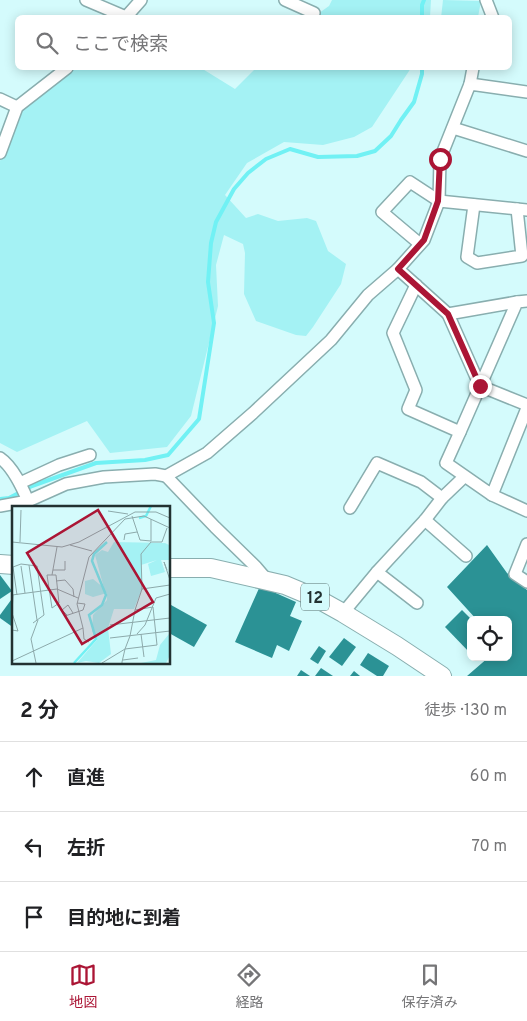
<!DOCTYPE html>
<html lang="ja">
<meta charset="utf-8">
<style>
body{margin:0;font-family:Overpass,"Noto Sans JP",sans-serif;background:#f6f6f6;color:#202124}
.controls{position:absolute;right:15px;bottom:15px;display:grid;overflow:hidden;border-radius:8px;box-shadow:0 2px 12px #0003}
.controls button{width:45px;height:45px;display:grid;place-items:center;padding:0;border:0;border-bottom:1px solid #e0e0e0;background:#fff;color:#202124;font:25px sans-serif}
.stop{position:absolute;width:15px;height:15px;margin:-11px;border:4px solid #ab1535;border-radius:50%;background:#fff}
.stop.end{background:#ab1535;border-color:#fff;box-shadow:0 1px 5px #0008}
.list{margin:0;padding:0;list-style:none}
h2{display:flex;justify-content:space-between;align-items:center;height:65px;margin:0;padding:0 20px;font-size:21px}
h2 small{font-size:16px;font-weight:400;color:#757577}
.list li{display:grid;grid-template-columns:32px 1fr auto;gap:15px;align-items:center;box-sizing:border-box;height:70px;padding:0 20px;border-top:1px solid #e0e0e0}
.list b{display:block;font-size:19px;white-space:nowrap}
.list em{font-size:16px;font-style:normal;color:#757577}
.icon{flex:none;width:28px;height:28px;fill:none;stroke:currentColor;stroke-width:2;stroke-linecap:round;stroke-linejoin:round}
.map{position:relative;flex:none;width:527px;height:676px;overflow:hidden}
.search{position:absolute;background:#fff;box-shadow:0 2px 12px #0003;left:15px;right:15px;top:15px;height:55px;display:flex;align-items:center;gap:12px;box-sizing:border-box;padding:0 18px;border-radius:8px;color:#757577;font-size:19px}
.sheet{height:275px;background:#fff}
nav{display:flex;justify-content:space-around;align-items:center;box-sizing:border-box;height:70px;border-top:1px solid #e0e0e0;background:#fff;font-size:14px;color:#757577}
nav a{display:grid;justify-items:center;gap:2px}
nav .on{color:#ab1535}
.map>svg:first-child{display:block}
</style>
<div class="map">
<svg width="527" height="676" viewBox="0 0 527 676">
<rect width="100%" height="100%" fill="#d4fbfc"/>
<g fill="#a4f2f4">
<path d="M332 0H431L430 17 312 18 329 6Z"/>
<path d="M443 0 481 1 478 17 441 18Z"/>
<path d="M70 68H201L235 89 256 68H411L372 127 354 137 323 145 284 142 247 163 225 195 246 218 258 214 278 221 307 218 316 221 328 251 346 264 341 284 313 327 306 336 296 335 256 321 244 294 245 253 243 244 224 235 216 265 218 306 191 416 167 447 110 453 87 421 17 452 0 443V161L19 108Z"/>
</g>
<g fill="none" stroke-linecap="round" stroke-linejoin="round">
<g stroke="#71f1f4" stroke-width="4">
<path d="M422 18V5L424 0"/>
<path d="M0 499 9 498 32 486 96 463 145 460 168 455 199 419 214 323 208 282 211 243 216 222 234 189 248 173 266 159 290 149 318 157 357 156 375 151 391 136 401 120 414 102 422 74V68"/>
</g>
</g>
<g fill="#2b9295">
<path d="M487 545 507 573 527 590V676H467L489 657H508V620H477L447 587Z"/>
<path d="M0 575 12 591 0 599Z"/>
<path d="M260 586 296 602 290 616 302 621 289 651 277 645 272 658 235 642Z"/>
<path d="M14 596V628L0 618V615Z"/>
<path d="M171 605 207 625 194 647 169 633V609Z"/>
<path d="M462 610 471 619V654L445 627Z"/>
<path d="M344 638 356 647 342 666 329 657Z"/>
<path d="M319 646 326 651 318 664 310 659Z"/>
<path d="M368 653 389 666 383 676H377L360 665Z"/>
<path d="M321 668 333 676H315Z"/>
<path d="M301 670 310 676H297Z"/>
<path d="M354 671 360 676H350Z"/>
</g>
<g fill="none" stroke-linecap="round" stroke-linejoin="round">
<defs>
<g id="minor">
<path d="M86 0 126 17 141 0"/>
<path d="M285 0 314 13"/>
<path d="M486 0 493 18"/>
<path d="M470 84 473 68"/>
<path d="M0 99 17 107"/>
<path d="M453 128 527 151"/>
<path d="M0 153 17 107 67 68"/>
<path d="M474 205 467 257 477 263 522 256 517 209"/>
<path d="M420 244 382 212 410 182 439 201 527 210"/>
<path d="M398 269 448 314 480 386 527 405"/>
<path d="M416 285 393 333 416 390 408 409 460 432"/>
<path d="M527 301 517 302 460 432 446 463 492 495 527 408"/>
<path d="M448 314 517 302"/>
<path d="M0 458C13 467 22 487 28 501"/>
<path d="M166 476 215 527 256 567 268 581"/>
<path d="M20 483 59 465 90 455"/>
<path d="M492 495 527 511"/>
<path d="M0 506 28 501 66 484 104 477 155 474 166 476 207 453 253 413 331 340 368 295 398 269 424 240 439 201 440 159 470 84 527 92"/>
<path d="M350 508 377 463 421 482 442 498"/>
<path d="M425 520 466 556"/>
<path d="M527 544 515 574 527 582"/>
<path d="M377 572 417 603"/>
<path d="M343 613 377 572 425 520 442 498 464 477"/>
</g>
<g id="primary">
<path d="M0 564 14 565"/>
<path d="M169 568H211L285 585 316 598 343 613 397 646 442 676"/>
</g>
</defs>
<use href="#minor" stroke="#89aeaf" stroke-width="14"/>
<use href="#primary" stroke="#89aeaf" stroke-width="20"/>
<use href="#minor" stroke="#fff" stroke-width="11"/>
<use href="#primary" stroke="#fff" stroke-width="18"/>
</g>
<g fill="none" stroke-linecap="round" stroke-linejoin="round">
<path stroke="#ab1535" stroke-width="6" d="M440 159 438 201 424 240 398 269 448 314 480 386"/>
</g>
<g text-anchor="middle" stroke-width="5" stroke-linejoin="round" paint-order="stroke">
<rect fill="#d4fbfc" stroke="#576e6e" stroke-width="1" x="301" y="583.5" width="28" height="27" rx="4"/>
<g font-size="16" font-weight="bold" fill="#223131">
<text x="315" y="603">12</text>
</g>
</g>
<g transform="translate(12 506)">
<rect width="158" height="158" fill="#d4fbfc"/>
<path d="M102 36 153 37 157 39V54H149L153 66 139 70 136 58 145 54 129 59 130 83 122 103H102L96 122 99 148 87 157 74 155 65 157 85 134 80 125 81 109 95 94V87L81 91 73 88V75L81 73 92 82 83 49 90 44 96 46ZM157 128V151L154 157H129L144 154 148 139Z" fill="#a4f2f4"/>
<path fill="none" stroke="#71f1f4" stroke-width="2.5" d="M127 12 134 10 139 0M62 157 84 133 77 109 90 99 94 89 80 55 82 48 95 36"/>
<path fill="none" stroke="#8daaab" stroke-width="1" d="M96 5 116 8M120 10 128 34 139 35M139 13V35M112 34 113 28 125 26M0 36 50 41 67 36 123 6H144L158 12M8 36 9 4M58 39 80 45M17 59 25 114M9 60 13 87M41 64H53V55M155 64 152 56 158 74M35 69H44L47 97 40 102ZM40 69 45 41M44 75 53 74 61 83 62 91M130 83 158 79M0 89 45 83 66 92M5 89 1 61 9 58 25 60 32 109 21 117M123 104 130 83 129 48 139 36H150L155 22M55 109 50 104 56 99 61 107M53 110 71 104 73 98 65 97M98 119 158 112M71 122 72 133 77 136M0 124 6 125 0 107 1 89M125 128 133 119 144 92 158 88M129 128 132 151M98 132 158 125M111 154 126 152M0 155 71 122 65 98 77 51 113 13 132 10 158 22M24 157 19 133 26 114M90 157 113 143 145 139 141 101 123 104 118 130 113 143 110 156V157"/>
<path fill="#ab1535" fill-opacity="0.15" stroke="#ab1535" stroke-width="2.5" d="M86 4 141 96 70 138 15 47Z"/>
<rect width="158" height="158" fill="none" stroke="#223131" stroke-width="2.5"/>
</g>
</svg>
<div class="controls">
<button><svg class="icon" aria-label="locate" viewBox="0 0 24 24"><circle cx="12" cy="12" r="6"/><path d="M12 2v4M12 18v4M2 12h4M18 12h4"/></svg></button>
</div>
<div class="stop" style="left:440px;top:159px"></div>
<div class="stop end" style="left:480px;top:386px"></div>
<div class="search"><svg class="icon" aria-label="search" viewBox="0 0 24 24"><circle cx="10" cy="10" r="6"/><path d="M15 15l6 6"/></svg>ここで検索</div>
</div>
<section class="sheet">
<h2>2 分<small>徒歩 · 130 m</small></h2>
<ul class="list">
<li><svg class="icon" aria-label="ahead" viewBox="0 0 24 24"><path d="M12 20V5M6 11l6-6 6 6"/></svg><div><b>直進</b></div><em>60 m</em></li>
<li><svg class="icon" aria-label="left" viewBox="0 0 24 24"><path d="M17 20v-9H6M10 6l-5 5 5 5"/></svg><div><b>左折</b></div><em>70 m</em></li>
<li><svg class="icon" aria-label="arrive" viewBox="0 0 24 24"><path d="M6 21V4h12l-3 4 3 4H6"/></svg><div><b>目的地に到着</b></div></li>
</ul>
</section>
<nav>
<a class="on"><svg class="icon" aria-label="map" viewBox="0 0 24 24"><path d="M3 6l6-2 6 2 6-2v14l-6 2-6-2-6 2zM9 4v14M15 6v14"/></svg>地図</a>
<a><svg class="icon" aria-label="directions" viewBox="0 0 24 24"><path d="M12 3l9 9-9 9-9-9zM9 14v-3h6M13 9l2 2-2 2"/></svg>経路</a>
<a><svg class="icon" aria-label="saved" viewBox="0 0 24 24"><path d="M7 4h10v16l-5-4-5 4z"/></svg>保存済み</a>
</nav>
